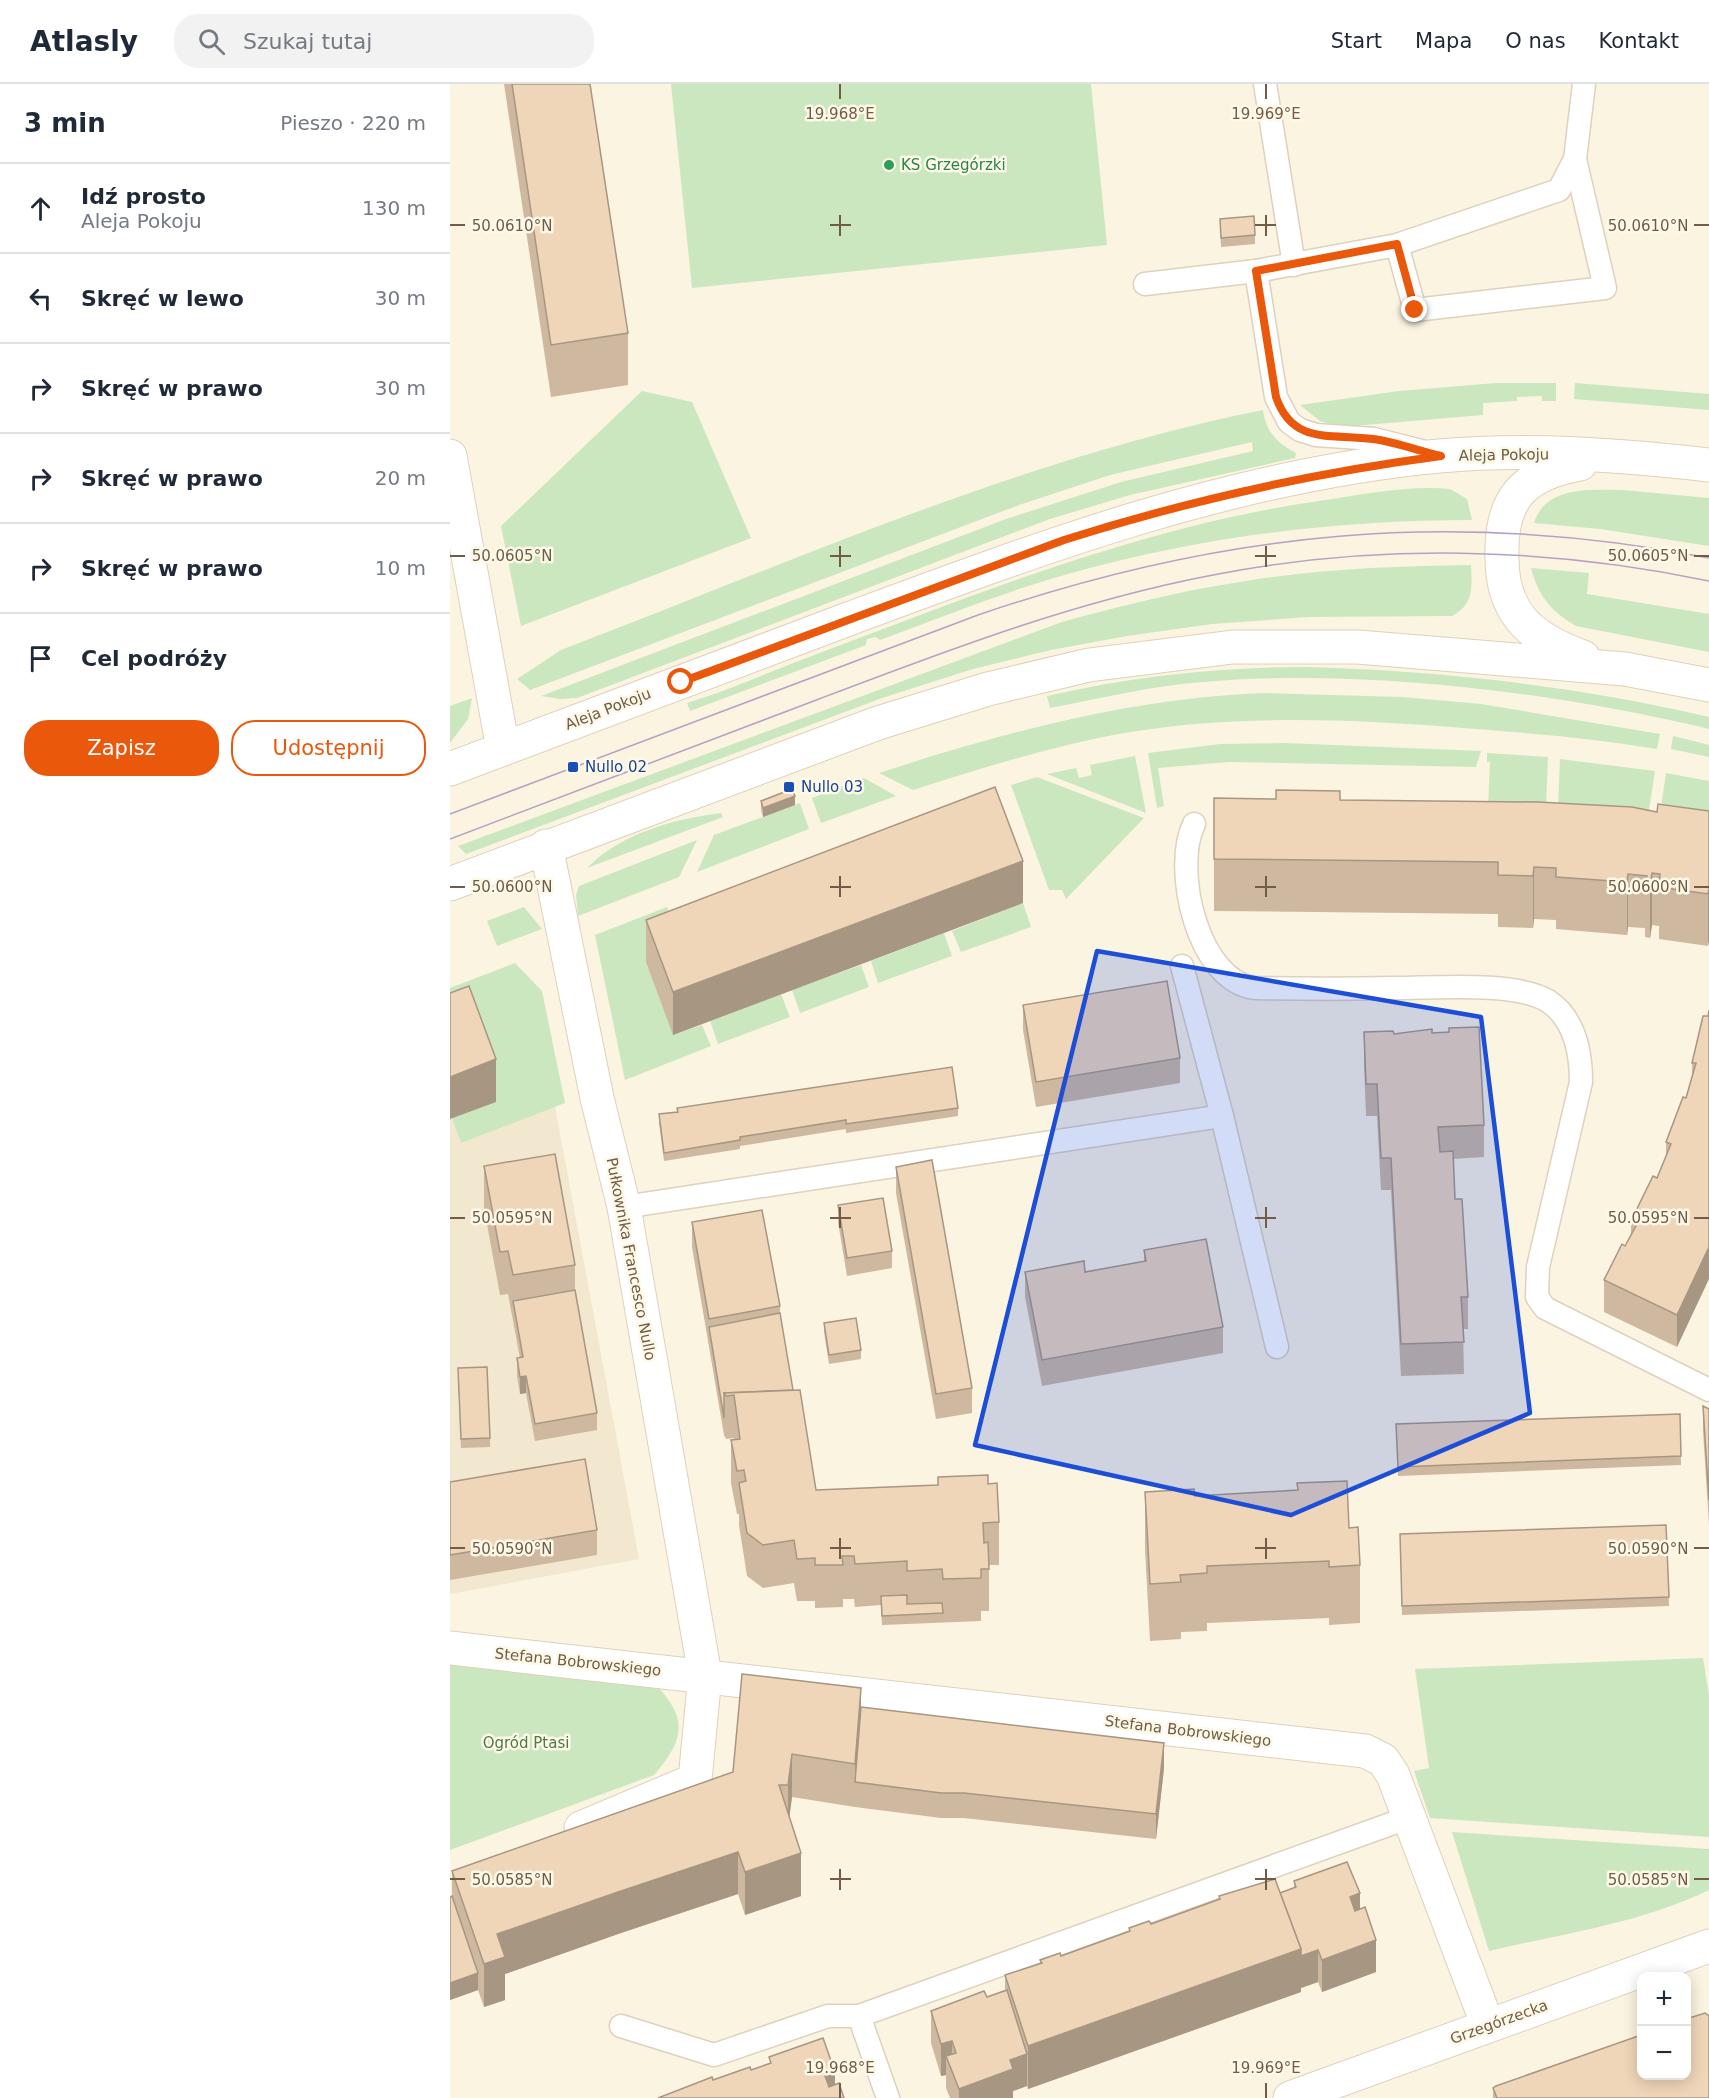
<!DOCTYPE html>
<html lang="pl">
<meta charset="utf-8">
<style>
body{margin:0;font-family:"DejaVu Sans",sans-serif;background:#f2f2f3;color:#1f2937}
.controls{position:absolute;right:18px;bottom:18px;display:grid;overflow:hidden;border-radius:12px;box-shadow:0 3px 15px #0003}
.controls button{width:54px;height:54px;display:grid;place-items:center;padding:0;border:0;border-bottom:2px solid #e0e1e3;background:#fff;color:#1f2937;font:30px sans-serif}
.stop{position:absolute;width:18px;height:18px;margin:-14px;border:4px solid #ea580c;border-radius:50%;background:#fff}
.stop.end{background:#ea580c;border-color:#fff;box-shadow:0 2px 6px #0008}
.list{margin:0;padding:0;list-style:none}
h2{display:flex;justify-content:space-between;align-items:center;height:78px;margin:0;padding:0 24px;font-size:26px}
h2 small{font-size:20px;font-weight:400;color:#747a83}
.list li{display:grid;grid-template-columns:39px 1fr auto;gap:18px;align-items:center;box-sizing:border-box;height:90px;padding:0 24px;border-top:2px solid #e0e1e3}
.list b{display:block;font-size:22px;white-space:nowrap}
.list p{margin:0;font-size:20px;white-space:nowrap;color:#747a83}
.list em{font-size:20px;font-style:normal;color:#747a83}
.actions{display:flex;gap:12px;padding:18px 24px}
.actions a{flex:1;padding:14px 0;border:2px solid #ea580c;border-radius:24px;text-align:center;font-size:21px;color:#ea580c}
.actions .main{background:#ea580c;color:#fff}
.icon{flex:none;width:33px;height:33px;fill:none;stroke:currentColor;stroke-width:2;stroke-linecap:round;stroke-linejoin:round}
.map{position:relative;flex:none;width:1259px;height:2014px;overflow:hidden}
header{display:flex;align-items:center;gap:36px;box-sizing:border-box;height:84px;padding:0 30px;background:#fff;border-bottom:2px solid #e0e1e3}
header strong{font-size:28px}
nav{display:flex;gap:33px;margin-inline-start:auto;font-size:21px}
.search{width:420px;height:54px;background:#f2f2f3;display:flex;align-items:center;gap:15px;box-sizing:border-box;padding:0 21px;border-radius:24px;color:#747a83;font-size:22px}
main{display:flex}
aside{flex:1;background:#fff}
.map>svg:first-child{display:block}
</style>
<header>
<strong>Atlasly</strong>
<div class="search"><svg class="icon" aria-label="search" viewBox="0 0 24 24"><circle cx="10" cy="10" r="6"/><path d="M15 15l6 6"/></svg>Szukaj tutaj</div>
<nav><a>Start</a><a>Mapa</a><a>O nas</a><a>Kontakt</a></nav>
</header>
<main>
<aside>
<h2>3 min<small>Pieszo · 220 m</small></h2>
<ul class="list">
<li><svg class="icon" aria-label="ahead" viewBox="0 0 24 24"><path d="M12 20V5M6 11l6-6 6 6"/></svg><div><b>Idź prosto</b><p>Aleja Pokoju</p></div><em>130 m</em></li>
<li><svg class="icon" aria-label="left" viewBox="0 0 24 24"><path d="M17 20v-9H6M10 6l-5 5 5 5"/></svg><div><b>Skręć w lewo</b></div><em>30 m</em></li>
<li><svg class="icon" aria-label="right" viewBox="0 0 24 24"><path d="M7 20v-9h11M14 6l5 5-5 5"/></svg><div><b>Skręć w prawo</b></div><em>30 m</em></li>
<li><svg class="icon" aria-label="right" viewBox="0 0 24 24"><path d="M7 20v-9h11M14 6l5 5-5 5"/></svg><div><b>Skręć w prawo</b></div><em>20 m</em></li>
<li><svg class="icon" aria-label="right" viewBox="0 0 24 24"><path d="M7 20v-9h11M14 6l5 5-5 5"/></svg><div><b>Skręć w prawo</b></div><em>10 m</em></li>
<li><svg class="icon" aria-label="arrive" viewBox="0 0 24 24"><path d="M6 21V4h12l-3 4 3 4H6"/></svg><div><b>Cel podróży</b></div></li>
</ul>
<div class="actions"><a class="main">Zapisz</a><a>Udostępnij</a></div>
</aside>
<div class="map">
<svg width="1259" height="2014" viewBox="0 0 1259 2014">
<rect width="100%" height="100%" fill="#fbf4e1"/>
<path fill="#f2e7cf" d="M0 919 86 920 189 1475 0 1510Z"/>
<g fill="#cbe7c0">
<path d="M221 0H641L657 161 242 204Z"/>
<path d="M1046 299H1106V317H1092V312L1067 313V317L1033 319V331L891 343 870 337 850 321 949 307Z"/>
<path d="M1125 299 1259 310V326L1124 315Z"/>
<path d="M192 307 242 318 301 454 71 542 51 442Z"/>
<path d="M813 326C816 348 827 359 846 369L845 374 680 411 600 435 127 614 110 615 91 612 556 435 671 398 803 367 802 358 660 391 569 421 80 606 67 595 111 566C342 478 569 375 813 326Z"/>
<path d="M1000 405 1017 415 1022 436C885 436 750 453 618 490 554 508 492 533 430 556L426 553 417 555 416 561 240 627 237 619C280 606 323 586 367 570 532 508 694 442 869 417 911 411 958 401 1000 405Z"/>
<path d="M1173 406 1259 414V462L1150 445 1084 439C1096 401 1141 406 1173 406Z"/>
<path d="M1021 481C1022 503 1024 521 1002 532L859 533 762 540 677 552 601 566 523 585 432 614 16 770 8 762 612 538C671 522 729 507 790 498 866 485 944 482 1021 481Z"/>
<path d="M1081 484 1139 489 1137 510 1259 530V568L1126 542C1102 528 1088 512 1081 484Z"/>
<path d="M858 583C993 587 1127 602 1259 633V645C1104 608 912 584 753 598 702 602 651 614 600 624L597 612C684 592 769 583 858 583Z"/>
<path d="M815 609 953 613 1031 620 1210 650 1207 665C1143 654 1078 649 1013 644 900 635 786 630 674 649 602 662 532 684 463 706L429 689C555 648 682 614 815 609Z"/>
<path d="M22 614 18 635 0 659V622Z"/>
<path d="M1223 652 1259 661V673L1221 665Z"/>
<path d="M835 659 1031 667 1026 683 779 678 708 684 714 722 707 724 698 669 770 660Z"/>
<path d="M1037 669 1098 673 1094 770 1036 769 1040 678H1037Z"/>
<path d="M685 672 696 729 597 690 626 684 629 694 642 691 640 681Z"/>
<path d="M1110 675 1205 687 1191 778 1106 770Z"/>
<path d="M1216 689 1259 697V779H1203Z"/>
<path d="M587 693 694 734 616 815 612 806H599L561 701Z"/>
<path d="M414 694 446 712 371 739 362 714Z"/>
<path d="M350 719 359 745 247 788 264 751Z"/>
<path d="M271 729 273 733 137 784C171 749 224 735 271 729Z"/>
<path d="M247 756 229 793 128 832 126 811 129 802Z"/>
<path d="M573 819 581 843 511 868 502 847Z"/>
<path d="M74 823 92 845 47 862 37 837Z"/>
<path d="M217 823 232 864 223 951 252 941 261 962 175 996 145 851Z"/>
<path d="M494 849 502 872 428 899 421 877Z"/>
<path d="M65 879 92 907 115 1019 11 1059 2 1034 0 904Z"/>
<path d="M411 881 419 903 350 929 342 906Z"/>
<path d="M331 910 340 933 268 960 260 937Z"/>
<path d="M1253 1574 1259 1611V1753L980 1734 964 1687 979 1684 965 1585Z"/>
<path d="M0 1579 203 1598C238 1633 236 1654 204 1691L0 1766Z"/>
<path d="M1002 1748 1259 1765V1806C1191 1839 1112 1850 1039 1867Z"/>
</g>
<g fill="none" stroke-linecap="round" stroke-linejoin="round">
<defs>
<g id="lane">
<path d="M815 0 844 181"/>
<path d="M947 161 965 226 1155 204 1125 75"/>
<path d="M806 187 826 313 839 338 850 346 866 351 924 355 975 368"/>
<path d="M695 200 806 187 947 161 1109 106 1125 75 1134 0"/>
<path d="M744 740C722 785 748 899 806 904 852 905 898 905 944 904 984 904 1065 897 1098 917 1125 935 1131 968 1131 998L1088 1183 1087 1213 1095 1224 1259 1306"/>
<path d="M732 882 772 1032 827 1263"/>
<path d="M174 1123 772 1032"/>
<path d="M409 1932 438 2014"/>
<path d="M171 1942 264 1971 378 1932H409L960 1733"/>
</g>
<g id="street">
<path d="M0 372 53 665"/>
<path d="M96 762 147 1014 174 1123 255 1591 245 1696 131 1744"/>
<path d="M0 1564 915 1667 933 1676 943 1691 1038 1942"/>
<path d="M840 2014 1259 1862"/>
</g>
<g id="secondary">
<path d="M1130 380C1073 390 1050 415 1052 474 1052 495 1057 518 1071 535 1086 554 1111 565 1133 573"/>
<path d="M0 685C133 634 267 584 401 534 592 463 785 391 989 372 1079 364 1170 371 1259 381"/>
<path d="M0 800 428 639 538 605 639 581 783 563H908L1175 585 1259 601"/>
</g>
</defs>
<use href="#lane" stroke="#ded1bd" stroke-width="25"/>
<use href="#street" stroke="#ded1bd" stroke-width="35"/>
<use href="#secondary" stroke="#e0d0b8" stroke-width="35"/>
<use href="#lane" stroke="#fff" stroke-width="22"/>
<use href="#street" stroke="#fff" stroke-width="33"/>
<use href="#secondary" stroke="#fff" stroke-width="33"/>
<g stroke="#b7a1c3" stroke-width="1.5">
<path d="M0 730 528 531C773 447 1003 424 1259 474"/>
<path d="M0 755C123 708 246 662 369 615 498 566 626 517 763 491 926 459 1097 463 1259 497"/>
</g>
</g>
<g fill="#ceb89f">
<path d="M54 0H140L178 249V301L101 313Z"/>
<path d="M770 135 805 151V160L771 163Z"/>
<path d="M764 714 890 716 1207 728 1259 727 1258 862 1209 855V842L1202 841 1200 854 1195 853V844L1178 843 1177 851 1106 845V836L1084 835 1083 844 1048 843V830L764 827Z"/>
<path d="M311 717 345 721 313 733 311 726Z"/>
<path d="M573 819 223 951 196 878V836Z"/>
<path d="M573 921 730 974V999L586 1023 573 946Z"/>
<path d="M1258 932 1227 1263 1154 1228V1196L1175 1162 1181 1150V1137L1207 1094 1216 1071V1058L1236 1014 1242 993V979Z"/>
<path d="M914 948 944 950 982 949 1034 1041V1073L1003 1075 1005 1115 1018 1213V1245H1013L1014 1290 951 1292 941 1106H931L927 1032H916L914 980Z"/>
<path d="M227 1024H508V1032L396 1049V1045L290 1062V1065L214 1077 209 1039V1030L227 1028Z"/>
<path d="M34 1082 125 1181V1206L147 1329V1346L85 1357 76 1309 70 1310 67 1292V1274H70L58 1210 50 1211 34 1124Z"/>
<path d="M446 1083 522 1304V1329L486 1335 446 1109Z"/>
<path d="M388 1121 442 1167V1184L397 1192 388 1138Z"/>
<path d="M242 1138 330 1222V1229L343 1306 366 1406 538 1400 549 1438V1481H539V1527H531V1537L432 1541 431 1521 405 1523 404 1515H393V1523L365 1524V1517H347L344 1499 313 1504 297 1492 289 1441V1430H287L281 1399V1356H284V1354L276 1355 274 1351 242 1163Z"/>
<path d="M694 1166 773 1243V1269L592 1302 575 1213V1188H635L694 1177Z"/>
<path d="M374 1239 411 1266V1275L379 1280 374 1248Z"/>
<path d="M8 1293 40 1354V1363L11 1364Z"/>
<path d="M1253 1322 1259 1325V1441L1253 1347Z"/>
<path d="M1230 1330 1231 1381 948 1392 946 1340Z"/>
<path d="M0 1398 147 1446V1471L0 1496Z"/>
<path d="M695 1408 745 1412 899 1444 910 1481V1539L879 1541V1534L757 1539V1547L731 1548V1555L700 1557 695 1465Z"/>
<path d="M1216 1441 1219 1522 952 1531 950 1450Z"/>
<path d="M411 1623 714 1684 706 1755 514 1734H491L405 1723 342 1713 339 1733 351 1812 295 1831 288 1810 168 1850 55 1890V1916L34 1923 28 1906 0 1916V1813L2 1812V1787L283 1688Z"/>
<path d="M844 1797 910 1825 926 1888 872 1908 868 1898 851 1904V1908L578 2005 577 2002 563 2007V2014H500L496 2004V1991L491 1992 481 1959V1927L537 1913 555 1906V1891L590 1879V1876L611 1872 679 1848V1844L701 1840 769 1815V1812L830 1809 844 1804Z"/>
<path d="M1043 2004 1259 2014H1043Z"/>
</g>
<g fill="#a79682">
<path d="M345 712V721L313 733V724Z"/>
<path d="M573 777V819L223 951V908Z"/>
<path d="M1084 783V835L1083 844V792Z"/>
<path d="M1202 789V841L1200 854V802Z"/>
<path d="M1178 790V843L1177 851V798Z"/>
<path d="M1259 805V857L1258 862V810Z"/>
<path d="M46 975V1018L0 1035V993Z"/>
<path d="M1259 1163V1195L1227 1263V1231Z"/>
<path d="M76 1292V1309L70 1310V1293Z"/>
<path d="M411 1604V1646L405 1698V1680Z"/>
<path d="M714 1659V1684L706 1755V1730Z"/>
<path d="M342 1670V1713L338 1744V1701Z"/>
<path d="M288 1768V1810L168 1850 55 1890V1916L34 1923V1880L47 1850 168 1808Z"/>
<path d="M351 1769V1812L295 1831V1788Z"/>
<path d="M910 1809V1842L900 1813Z"/>
<path d="M926 1856V1888L872 1908V1876Z"/>
<path d="M851 1865 868 1866V1898L851 1904V1908L578 2005V1962Z"/>
<path d="M28 1889V1906L0 1916V1899Z"/>
<path d="M502 1957V1987L496 1972V1991L491 1992V1960Z"/>
<path d="M577 1970V2002L563 2007V2014H509V2005L560 1976Z"/>
<path d="M385 1988V2014H375V1992Z"/>
</g>
<g fill="#efd6b9" stroke="#a79682" stroke-width="1.5">
<path d="M62 0H140L178 249 101 261Z"/>
<path d="M804 132 805 151 771 154 770 135Z"/>
<path d="M545 703 573 777 223 908 196 836Z"/>
<path d="M342 705 345 712 313 724 311 717Z"/>
<path d="M826 706 890 707V716L1088 718 1182 723 1207 728 1208 720 1259 727V805L1258 810 1209 803 1210 790 1202 789 1200 802 1195 801 1197 792 1178 790 1177 798 1106 793V784L1084 783 1083 792 1048 791V778L764 775V714L826 715Z"/>
<path d="M717 897 730 974 586 998 573 921Z"/>
<path d="M19 902 46 975 0 993V909Z"/>
<path d="M1259 926V1163L1227 1231 1154 1196 1172 1160 1175 1162 1187 1140 1181 1137 1203 1092 1207 1094 1221 1060 1216 1058 1233 1013 1236 1014 1246 979H1242L1253 932H1258Z"/>
<path d="M1029 943 1034 1041 988 1043 990 1068 1003 1067 1005 1115H1012L1018 1213H1011L1014 1258 951 1260 941 1074H931L927 1000H916L914 948 943 947 944 950 982 945V949L999 948V944Z"/>
<path d="M502 983 508 1024 396 1040V1036L290 1053V1056L214 1069 209 1030 228 1028 227 1024Z"/>
<path d="M105 1070 125 1181 63 1191 58 1167 50 1168 34 1082Z"/>
<path d="M482 1076 522 1304 486 1310 446 1083Z"/>
<path d="M433 1114 442 1167 397 1174 388 1121Z"/>
<path d="M312 1126 330 1222 259 1235 242 1138Z"/>
<path d="M756 1155 773 1243 592 1276 575 1188 634 1177 635 1188 696 1177 694 1166Z"/>
<path d="M125 1206 147 1329 85 1340 76 1292 70 1293 67 1274 73 1273 63 1217Z"/>
<path d="M330 1229 343 1306 274 1309V1334L259 1243Z"/>
<path d="M406 1234 411 1266 379 1271 374 1239Z"/>
<path d="M37 1283 40 1354 11 1355 8 1284Z"/>
<path d="M350 1306 366 1406 488 1401V1393L538 1391V1400L547 1399 549 1438 533 1439 534 1459 538 1458 539 1485H531V1494L493 1495 492 1485 457 1487V1477L405 1480 404 1472H392L393 1481H365V1474L347 1475 344 1456 313 1461 297 1449 289 1399 296 1397 294 1386 287 1387 281 1356 290 1355 284 1311 276 1312 274 1309Z"/>
<path d="M1253 1322 1259 1325V1416Z"/>
<path d="M1230 1330 1231 1372 948 1383 946 1340Z"/>
<path d="M135 1375 147 1446 0 1471V1398Z"/>
<path d="M897 1397 899 1444 908 1443 910 1481 879 1483V1477L757 1482V1489L730 1491 731 1498 700 1500 695 1408 744 1405 745 1412 848 1406 847 1399Z"/>
<path d="M1216 1441 1219 1513 952 1522 950 1450Z"/>
<path d="M457 1511V1520L492 1519 493 1529 432 1532 431 1512Z"/>
<path d="M292 1590 411 1604 405 1680 342 1670 338 1701H329L351 1769 295 1788 288 1768 168 1808 47 1850 55 1873 34 1880 2 1787 283 1688Z"/>
<path d="M411 1623 714 1659 706 1730 514 1709H491L405 1698Z"/>
<path d="M897 1778 910 1809 900 1813 905 1827 915 1823 926 1856 872 1876 868 1866 851 1872V1865L830 1809 846 1803 844 1797Z"/>
<path d="M825 1795 851 1865 578 1962 555 1891 592 1879 590 1876 610 1869 611 1872 680 1847 679 1844 699 1837 701 1840 770 1815 769 1812Z"/>
<path d="M2 1812 28 1889 0 1899V1813Z"/>
<path d="M557 1906 577 1970 560 1976 563 1985 509 2005 496 1972 506 1969 502 1957 491 1960 481 1927 534 1907 537 1913Z"/>
<path d="M1255 1929 1259 1932V2014H1047L1043 2004 1046 2002 1191 1951V1992H1236V1935Z"/>
<path d="M373 1954 385 1988 375 1992 379 2003 389 1999 394 2014H208L262 1993 263 1996 300 1983 301 1986 321 1979 319 1973Z"/>
</g>
<g fill="none" stroke-linecap="round" stroke-linejoin="round">
<path stroke="#ea580c" stroke-width="8" d="M231 598 614 456C737 417 862 389 991 372 969 367 946 358 923 355 882 349 843 362 826 313L806 187 947 160 965 226"/>
</g>
<path fill="#1d4ed8" fill-opacity="0.2" stroke="#1d4ed8" stroke-width="4.5" stroke-linejoin="round" d="M647 867 1031 933 1080 1329 841 1431 525 1361Z"/>
<path fill="none" stroke="#705c49" stroke-width="2" d="M390 0V15M816 0V15M390 131V152M816 131V152M0 141H15M380 141H401M805 141H826M1244 141H1259M390 462V483M816 462V483M0 472H15M380 472H401M805 472H826M1244 472H1259M390 792V813M816 792V813M0 803H15M380 803H401M805 803H826M1244 803H1259M390 1123V1144M816 1123V1144M0 1134H15M380 1134H401M805 1134H826M1244 1134H1259M390 1454V1475M816 1454V1475M0 1464H15M380 1464H401M805 1464H826M1244 1464H1259M390 1785V1806M816 1785V1806M0 1795H15M380 1795H401M805 1795H826M1244 1795H1259M390 1999V2014M816 1999V2014"/>
<circle fill="#2e9e5b" stroke="#fef8e6" stroke-width="2" cx="439" cy="81" r="6"/>
<g fill="#1a4fb4" stroke="#fef8e6" stroke-width="2">
<rect x="117" y="677" width="12" height="12" rx="3"/>
<rect x="333" y="697" width="12" height="12" rx="3"/>
</g>
<g text-anchor="middle" stroke-width="5" stroke-linejoin="round" paint-order="stroke">
<g font-size="15" fill="#27864d" stroke="#fef8e6" text-anchor="start">
<text x="451" y="86">KS Grzegórzki</text>
</g>
<g font-size="15" fill="#705c49" stroke="#fef8e6">
<text transform="translate(1054 371) rotate(-1)" y="5">Aleja Pokoju</text>
<text transform="translate(158 625) rotate(-21)" y="5">Aleja Pokoju</text>
<text transform="translate(181 1175) rotate(79)" y="5">Pułkownika Francesco Nullo</text>
<text transform="translate(128 1578) rotate(6)" y="5">Stefana Bobrowskiego</text>
<text transform="translate(738 1647) rotate(7)" y="5">Stefana Bobrowskiego</text>
<text transform="translate(1049 1938) rotate(-20)" y="5">Grzegórzecka</text>
</g>
<g font-size="15" fill="#164399" stroke="#fef8e6" text-anchor="start">
<text x="135" y="688">Nullo 02</text>
<text x="351" y="708">Nullo 03</text>
</g>
<g font-size="15" fill="#4e7b44" stroke="#fef8e6">
<text x="76" y="1664">Ogród Ptasi</text>
</g>
</g>
<g font-size="15" text-anchor="middle" fill="#705c49" stroke="#fef8e6" stroke-width="5" stroke-linejoin="round" paint-order="stroke">
<text x="390" y="35">19.968°E</text>
<text x="816" y="35">19.969°E</text>
<text x="62" y="147">50.0610°N</text>
<text x="1198" y="147">50.0610°N</text>
<text x="62" y="477">50.0605°N</text>
<text x="1198" y="477">50.0605°N</text>
<text x="62" y="808">50.0600°N</text>
<text x="1198" y="808">50.0600°N</text>
<text x="62" y="1139">50.0595°N</text>
<text x="1198" y="1139">50.0595°N</text>
<text x="62" y="1470">50.0590°N</text>
<text x="1198" y="1470">50.0590°N</text>
<text x="62" y="1801">50.0585°N</text>
<text x="1198" y="1801">50.0585°N</text>
<text x="390" y="1989">19.968°E</text>
<text x="816" y="1989">19.969°E</text>
</g>
</svg>
<div class="controls">
<button>+</button>
<button>−</button>
</div>
<div class="stop" style="left:231px;top:598px"></div>
<div class="stop end" style="left:965px;top:226px"></div>
</div>
</main>
